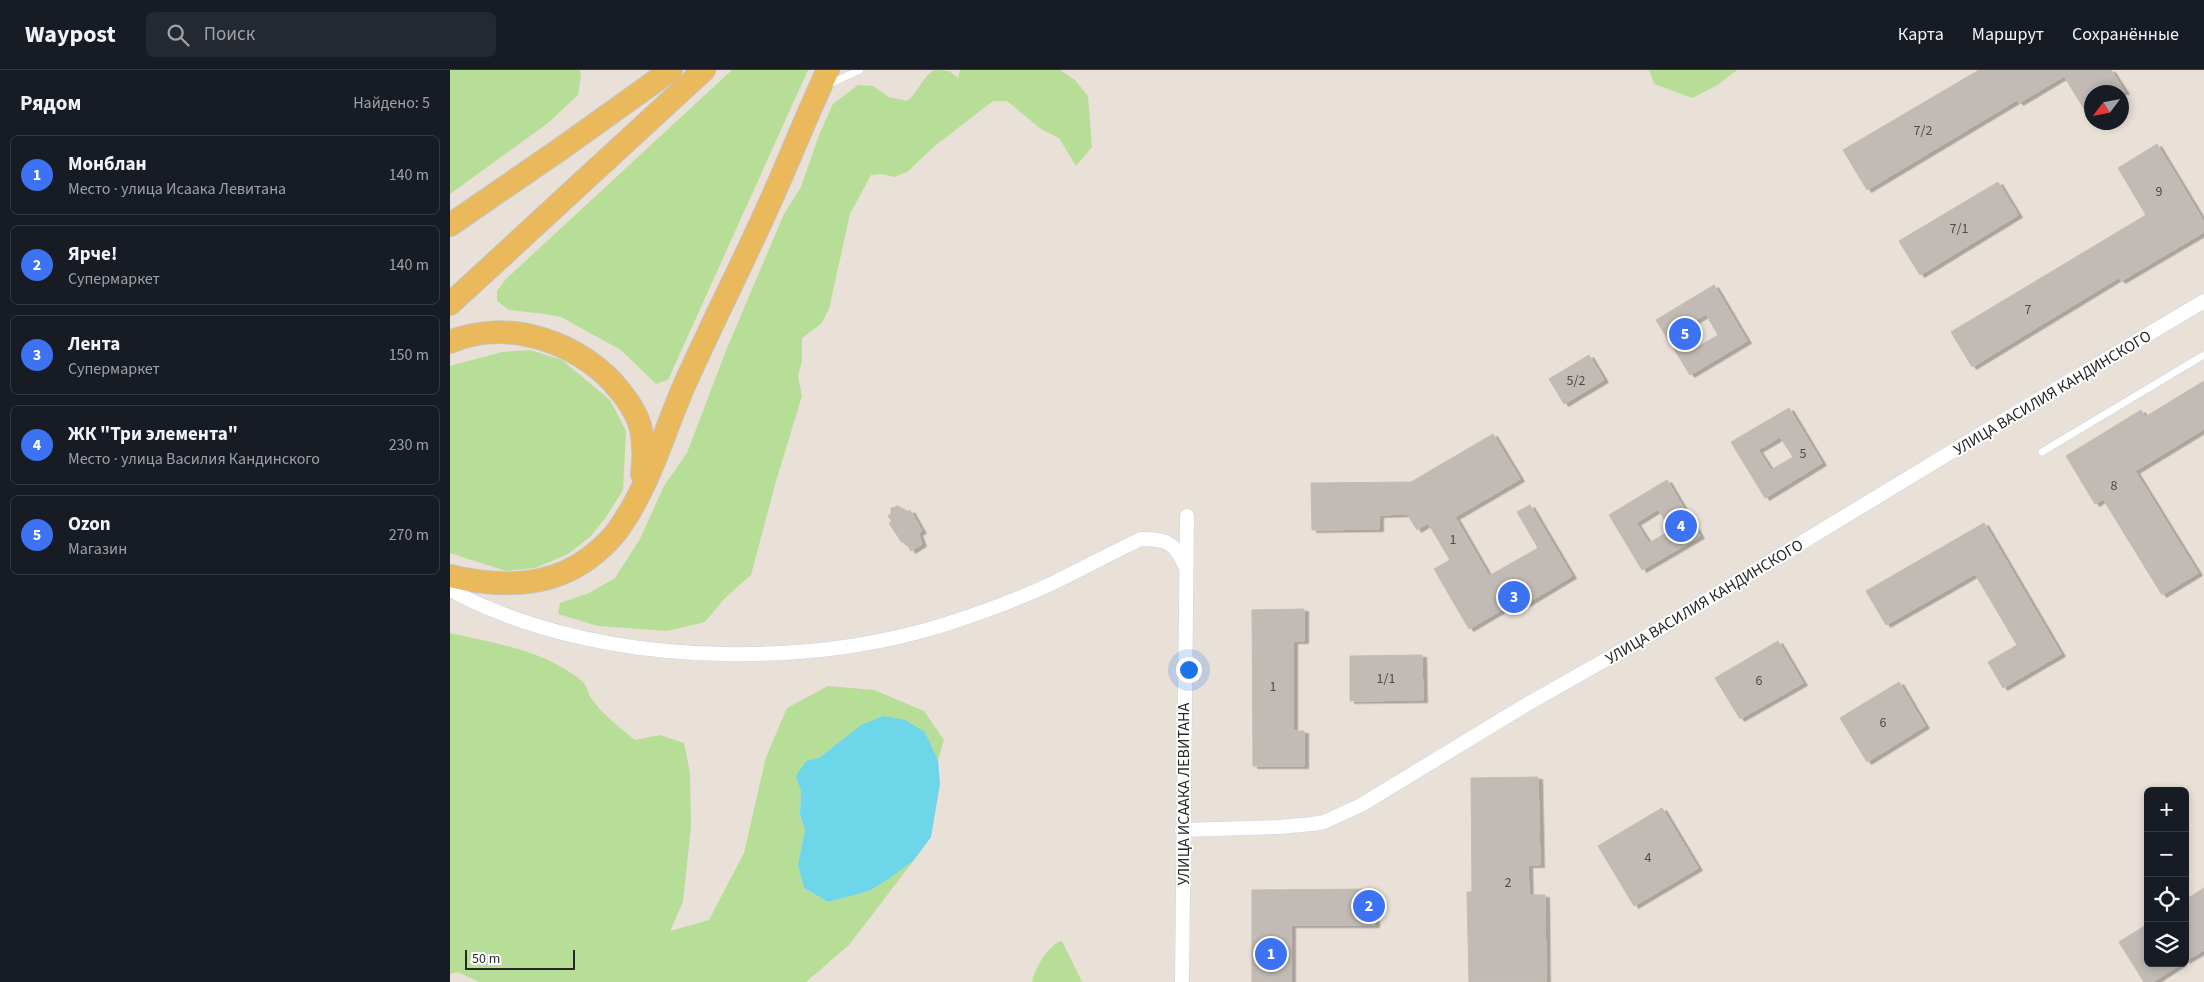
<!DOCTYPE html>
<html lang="ru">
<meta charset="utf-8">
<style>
body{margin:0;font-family:"Source Sans 3",sans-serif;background:#242831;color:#f1f3f6}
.controls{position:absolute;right:15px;bottom:15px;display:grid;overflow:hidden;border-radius:8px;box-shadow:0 2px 8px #0003}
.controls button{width:45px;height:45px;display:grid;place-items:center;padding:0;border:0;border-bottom:1px solid #363941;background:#171b24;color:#f1f3f6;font:25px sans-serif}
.compass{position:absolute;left:1634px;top:15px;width:45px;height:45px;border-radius:50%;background:#171b24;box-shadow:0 2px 8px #0003;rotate:238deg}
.scale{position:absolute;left:15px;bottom:12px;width:110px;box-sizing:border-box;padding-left:5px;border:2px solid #272727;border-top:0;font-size:14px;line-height:18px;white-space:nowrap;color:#272727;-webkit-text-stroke:4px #fff;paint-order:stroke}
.you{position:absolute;left:738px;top:599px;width:18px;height:18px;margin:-12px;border:4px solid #fff;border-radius:50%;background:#1a73e8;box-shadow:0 0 0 8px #1a73e833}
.badge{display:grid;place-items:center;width:32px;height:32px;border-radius:50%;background:#3d73f2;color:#fff;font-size:16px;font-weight:700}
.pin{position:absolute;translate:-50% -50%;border:2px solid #fff;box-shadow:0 1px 5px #0006}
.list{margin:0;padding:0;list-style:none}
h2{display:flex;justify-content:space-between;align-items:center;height:65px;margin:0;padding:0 20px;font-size:21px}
h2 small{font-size:16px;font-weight:400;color:#9ea1a6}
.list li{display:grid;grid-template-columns:32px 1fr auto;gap:15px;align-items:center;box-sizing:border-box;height:80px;margin:0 10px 10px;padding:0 10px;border:1px solid #363941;border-radius:8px}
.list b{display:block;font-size:19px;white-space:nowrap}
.list p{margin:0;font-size:16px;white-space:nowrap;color:#9ea1a6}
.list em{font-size:16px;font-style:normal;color:#9ea1a6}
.icon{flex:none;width:28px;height:28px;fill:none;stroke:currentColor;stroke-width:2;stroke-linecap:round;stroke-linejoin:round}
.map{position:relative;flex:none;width:1754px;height:912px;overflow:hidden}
header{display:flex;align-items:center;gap:30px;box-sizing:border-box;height:70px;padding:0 25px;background:#171b24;border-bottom:1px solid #363941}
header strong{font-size:24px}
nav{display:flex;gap:28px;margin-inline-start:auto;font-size:18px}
.search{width:350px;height:45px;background:#242831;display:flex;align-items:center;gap:12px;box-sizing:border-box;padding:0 18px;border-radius:8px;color:#9ea1a6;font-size:19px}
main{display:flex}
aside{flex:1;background:#171b24}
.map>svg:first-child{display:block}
</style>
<header>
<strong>Waypost</strong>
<div class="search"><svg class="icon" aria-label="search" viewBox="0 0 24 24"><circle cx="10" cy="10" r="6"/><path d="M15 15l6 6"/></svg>Поиск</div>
<nav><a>Карта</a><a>Маршрут</a><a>Сохранённые</a></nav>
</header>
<main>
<aside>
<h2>Рядом<small>Найдено: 5</small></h2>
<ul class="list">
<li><span class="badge">1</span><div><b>Монблан</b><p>Место · улица Исаака Левитана</p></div><em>140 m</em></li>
<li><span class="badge">2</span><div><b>Ярче!</b><p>Супермаркет</p></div><em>140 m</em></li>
<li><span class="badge">3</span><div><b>Лента</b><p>Супермаркет</p></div><em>150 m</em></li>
<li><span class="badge">4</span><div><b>ЖК &quot;Три элемента&quot;</b><p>Место · улица Василия Кандинского</p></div><em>230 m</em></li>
<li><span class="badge">5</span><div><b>Ozon</b><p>Магазин</p></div><em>270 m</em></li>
</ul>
</aside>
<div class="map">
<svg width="1754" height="912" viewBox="0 0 1754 912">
<defs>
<filter id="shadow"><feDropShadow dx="4.5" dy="2.5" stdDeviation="0" flood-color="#0004"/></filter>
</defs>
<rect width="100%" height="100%" fill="#e9e0d8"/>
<g fill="#b7de96">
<path d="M0 0H130L131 5 128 25 98 53 0 124Z"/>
<path d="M282 0H358L218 310 206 314 171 280 111 247 95 244 59 240 47 231V221L56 209Z"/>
<path d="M484 0 499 1 508 8 510 0H610L625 10 638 26 642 77 626 96 609 68 591 59 557 31H543L486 75 457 102 444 107 431 104 421 105 400 144 379 239 371 254 352 268V291L348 306 352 326 326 411 301 505 275 528 255 552 217 561 148 556 108 544 110 533 139 523 165 508 190 469 214 416 237 383 275 283 334 144 351 117 369 65 383 34 408 15 423 16 439 27 457 31C469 22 471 8 484 0Z"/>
<path d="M1199 0H1287L1266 16 1242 28 1204 14Z"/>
<path d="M80 280 112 290 160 330 176 361 173 420 156 447 140 467 118 484 85 498 56 501 0 483V296L52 282Z"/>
<path d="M0 563C45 573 96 581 132 611 137 615 138 623 141 628 153 645 169 657 185 670L210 665 234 673 240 703 241 757 233 832 220 861 259 850 294 783 316 687 337 638 378 616 424 620 474 641 494 670 488 690 475 662 384 677 369 688 356 691 351 721 350 745 355 759 348 795 354 818 378 832 419 821 464 790 399 875 356 912H29L8 902 0 904Z"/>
<path d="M612 871 632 912H582C584 899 599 874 612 871Z"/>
</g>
<path fill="#6ed6e9" d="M433 646 455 650 475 662 488 690 490 714 481 767 464 790 440 808 419 821 378 832 354 818 348 795 355 759 350 745 351 721 346 706 356 691 369 688 411 655Z"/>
<g fill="#c1bab5" stroke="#c4bcb3" fill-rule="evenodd" filter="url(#shadow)">
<path d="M1529 0H1661L1675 22H1642V52L1614 6 1569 33 1567 30 1417 120 1393 80Z"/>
<path d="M1707 74 1754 152V162L1671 211 1668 208 1522 297 1501 262 1696 145 1668 98Z"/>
<path d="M1548 112 1568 145 1470 205 1449 171Z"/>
<path d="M1264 215 1297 271 1240 305 1206 250ZM1256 244 1268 265 1246 278 1234 257Z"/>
<path d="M1139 285 1154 310 1114 334 1099 309Z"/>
<path d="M1754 311V359L1685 401 1748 503 1712 525 1653 429 1645 434 1616 386 1691 340 1695 347Z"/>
<path d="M1339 338 1372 393 1315 428 1281 372ZM1330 367 1343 387 1321 400 1308 380Z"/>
<path d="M1043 364 1070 409 1005 447 1039 506 1088 478 1067 442 1080 435 1122 506 1074 535 1070 529 1019 559 984 499 1000 490 978 453 967 460 957 444 929 445V459L862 460 861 413 961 412Z"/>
<path d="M1217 410 1250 466 1192 500 1159 445ZM1208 439 1221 460 1199 473 1186 453Z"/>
<path d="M448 436 457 442 460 440 472 461 468 463 472 474 461 481 455 471 452 473 439 453 442 452 438 446 441 444V438Z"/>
<path d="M1534 453 1611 584 1553 618 1538 592 1567 575 1525 504 1436 555 1416 521Z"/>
<path d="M854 539V571H843V661H854V696H803L802 540Z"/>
<path d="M1328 571 1353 613 1290 649 1265 608Z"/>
<path d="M972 585 973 630 900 631V586Z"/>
<path d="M1449 612 1475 656 1417 692 1390 648Z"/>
<path d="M1088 707 1090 795H1078L1079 825H1095L1096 912H1019L1017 822H1022L1021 708Z"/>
<path d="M1212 738 1248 798 1184 836 1148 776Z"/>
<path d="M1754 818V880L1735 891V830Z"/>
<path d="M925 819V855H841V912H802V820Z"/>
<path d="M1698 854V893H1732L1703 912H1694L1669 872Z"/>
</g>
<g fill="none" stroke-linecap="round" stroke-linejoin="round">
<defs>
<g id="lane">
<path d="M379 14 410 0"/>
<path d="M1592 382 1754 285"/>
</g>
<g id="street">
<path d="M0 519C18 531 38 538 58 546 188 594 358 596 490 556 528 544 567 530 603 513 632 499 661 483 691 469 716 469 725 472 735 496"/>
<path d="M732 760 829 757 862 754 874 752 911 735 1074 636 1201 564 1534 362 1754 231"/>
<path d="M732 912 737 446"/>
</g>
<g id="primary">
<path d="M0 155 112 78 221 0"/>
<path d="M0 234 254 0"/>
<path d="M0 272C59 247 133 273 171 322 179 332 188 346 191 359 194 374 194 389 192 404"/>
<path d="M0 506C40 516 88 518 125 497 142 488 162 470 172 454 200 413 214 362 234 316 262 253 294 191 322 128 341 86 358 42 378 0"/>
</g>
</defs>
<use href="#lane" stroke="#ced3e0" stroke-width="8"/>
<use href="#street" stroke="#ced3e0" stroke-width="15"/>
<use href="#primary" stroke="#c3c3c3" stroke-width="24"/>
<use href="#lane" stroke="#fff" stroke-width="7"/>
<use href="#street" stroke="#fff" stroke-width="14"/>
<use href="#primary" stroke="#eab95c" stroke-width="22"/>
</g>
<g text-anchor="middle" stroke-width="4" stroke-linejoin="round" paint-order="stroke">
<g font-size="14" fill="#4e4c4a">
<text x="1473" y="65">7/2</text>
<text x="1709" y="126">9</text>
<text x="1509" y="163">7/1</text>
<text x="1578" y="244">7</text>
<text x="1126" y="315">5/2</text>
<text x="1353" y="388">5</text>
<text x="1664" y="420">8</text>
<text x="1003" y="474">1</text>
<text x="936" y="613">1/1</text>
<text x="1309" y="615">6</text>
<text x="823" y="621">1</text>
<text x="1433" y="657">6</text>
<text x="1198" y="792">4</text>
<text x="1058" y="817">2</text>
</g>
<g font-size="16" fill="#272727" stroke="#fff">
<text transform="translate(1602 322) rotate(-31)" y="6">УЛИЦА ВАСИЛИЯ КАНДИНСКОГО</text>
<text transform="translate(1254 531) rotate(-31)" y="6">УЛИЦА ВАСИЛИЯ КАНДИНСКОГО</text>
<text transform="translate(733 724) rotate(-90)" y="6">УЛИЦА ИСААКА ЛЕВИТАНА</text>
</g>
</g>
</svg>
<div class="controls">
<button>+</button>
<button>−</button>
<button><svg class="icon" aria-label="locate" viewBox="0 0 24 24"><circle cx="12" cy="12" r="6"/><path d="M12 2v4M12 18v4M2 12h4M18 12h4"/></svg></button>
<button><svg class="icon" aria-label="layers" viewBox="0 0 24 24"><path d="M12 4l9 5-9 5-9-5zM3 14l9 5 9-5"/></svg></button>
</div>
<svg class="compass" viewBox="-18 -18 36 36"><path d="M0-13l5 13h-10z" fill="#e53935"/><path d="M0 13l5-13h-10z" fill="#9ea1a6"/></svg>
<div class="scale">50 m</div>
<div class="you"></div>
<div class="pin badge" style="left:821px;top:884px">1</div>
<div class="pin badge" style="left:919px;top:836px">2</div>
<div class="pin badge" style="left:1064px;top:527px">3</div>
<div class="pin badge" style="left:1231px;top:456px">4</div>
<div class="pin badge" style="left:1235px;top:264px">5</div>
</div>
</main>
